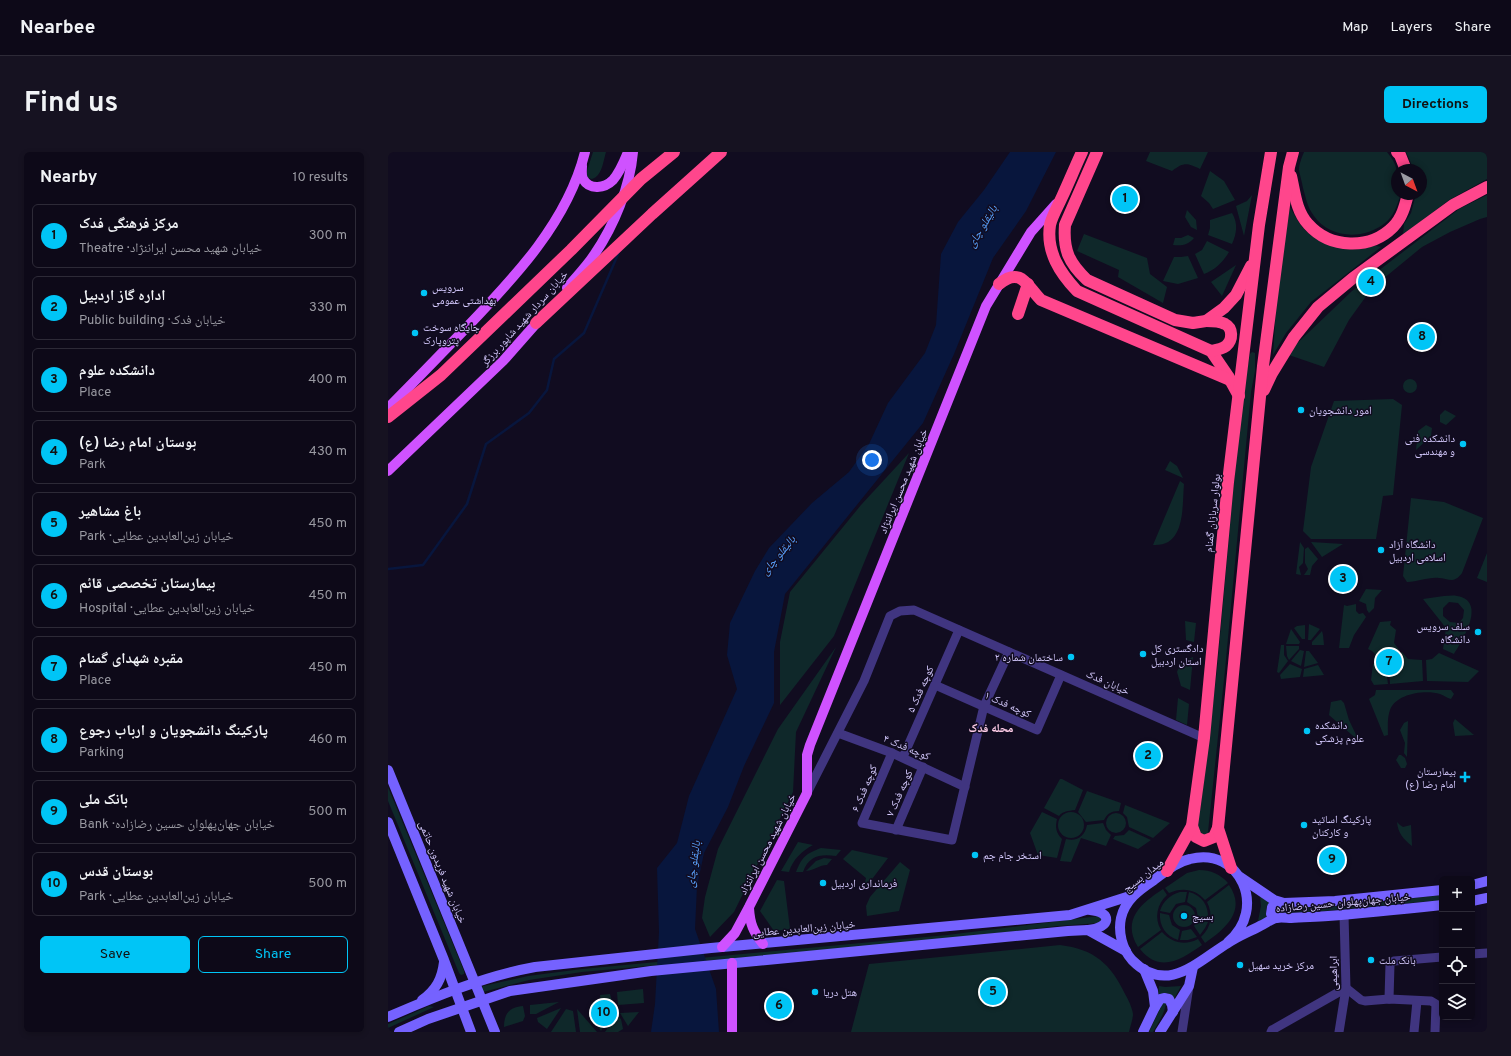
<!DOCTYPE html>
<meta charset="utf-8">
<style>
body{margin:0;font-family:Overpass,"Noto Naskh Arabic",sans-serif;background:#161221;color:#f1f3f6}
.controls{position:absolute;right:12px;bottom:12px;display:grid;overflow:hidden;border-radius:6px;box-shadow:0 2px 6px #0003}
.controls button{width:36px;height:36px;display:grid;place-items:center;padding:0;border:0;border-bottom:1px solid #2d2a37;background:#0d0918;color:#f1f3f6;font:20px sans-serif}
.compass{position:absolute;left:1003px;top:12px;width:36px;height:36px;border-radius:50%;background:#0d0918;box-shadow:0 2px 6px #0003;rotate:139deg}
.you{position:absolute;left:484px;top:308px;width:14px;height:14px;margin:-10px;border:3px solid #fff;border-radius:50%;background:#1a73e8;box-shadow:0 0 0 6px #1a73e833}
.badge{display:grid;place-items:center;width:26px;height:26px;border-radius:50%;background:#00c5f6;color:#111;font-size:13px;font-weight:700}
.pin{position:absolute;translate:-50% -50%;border:2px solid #fff;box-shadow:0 1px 4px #0006}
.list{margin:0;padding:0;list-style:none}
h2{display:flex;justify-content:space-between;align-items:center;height:52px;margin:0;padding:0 16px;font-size:17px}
h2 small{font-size:13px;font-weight:400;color:#9a9aa2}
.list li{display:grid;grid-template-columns:26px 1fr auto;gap:12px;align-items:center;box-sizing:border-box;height:64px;margin:0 8px 8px;padding:0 8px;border:1px solid #2d2a37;border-radius:6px}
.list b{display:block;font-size:15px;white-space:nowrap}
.list p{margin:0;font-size:13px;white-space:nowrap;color:#9a9aa2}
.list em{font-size:13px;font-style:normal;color:#9a9aa2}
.actions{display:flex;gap:8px;padding:12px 16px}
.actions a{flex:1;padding:9px 0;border:1px solid #00c5f6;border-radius:6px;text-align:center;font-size:14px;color:#00c5f6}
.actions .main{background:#00c5f6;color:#111}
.icon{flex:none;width:22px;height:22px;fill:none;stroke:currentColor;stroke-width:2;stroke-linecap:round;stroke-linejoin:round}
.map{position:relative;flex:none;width:1099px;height:880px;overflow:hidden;border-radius:6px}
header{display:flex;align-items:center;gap:24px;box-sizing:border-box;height:56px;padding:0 20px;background:#0d0918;border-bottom:1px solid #2d2a37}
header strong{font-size:19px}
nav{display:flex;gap:22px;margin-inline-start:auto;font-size:14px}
.intro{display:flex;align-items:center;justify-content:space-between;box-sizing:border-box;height:96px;padding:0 24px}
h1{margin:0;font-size:28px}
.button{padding:10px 18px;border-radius:6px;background:#00c5f6;color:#111;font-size:14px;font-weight:700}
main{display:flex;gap:24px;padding:0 24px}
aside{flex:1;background:#0d0918;border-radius:6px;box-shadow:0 2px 6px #0003}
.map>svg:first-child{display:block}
</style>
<header>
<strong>Nearbee</strong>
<nav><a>Map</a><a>Layers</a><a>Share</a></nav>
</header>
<div class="intro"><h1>Find us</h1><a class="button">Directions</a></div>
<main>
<aside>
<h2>Nearby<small>10 results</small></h2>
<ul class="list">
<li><span class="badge">1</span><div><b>مرکز فرهنگی فدک</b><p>Theatre · خیابان شهید محسن ایراننژاد</p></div><em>300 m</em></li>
<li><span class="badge">2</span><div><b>اداره گاز اردبیل</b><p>Public building · خیابان فدک</p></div><em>330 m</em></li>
<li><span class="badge">3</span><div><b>دانشکده علوم</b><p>Place</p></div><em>400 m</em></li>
<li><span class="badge">4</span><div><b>بوستان امام رضا (ع)</b><p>Park</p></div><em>430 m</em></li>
<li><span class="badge">5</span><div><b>باغ مشاهیر</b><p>Park · خیابان زین‌العابدین عطایی</p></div><em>450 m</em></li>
<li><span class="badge">6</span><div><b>بیمارستان تخصصی قائم</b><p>Hospital · خیابان زین‌العابدین عطایی</p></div><em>450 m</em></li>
<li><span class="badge">7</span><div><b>مقبره شهدای گمنام</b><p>Place</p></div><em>450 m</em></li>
<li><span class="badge">8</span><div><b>پارکینگ دانشجویان و ارباب رجوع</b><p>Parking</p></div><em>460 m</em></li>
<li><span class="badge">9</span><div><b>بانک ملی</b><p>Bank · خیابان جهان‌پهلوان حسین رضا‌زاده</p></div><em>500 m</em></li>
<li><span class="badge">10</span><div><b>بوستان قدس</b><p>Park · خیابان زین‌العابدین عطایی</p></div><em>500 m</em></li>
</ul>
<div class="actions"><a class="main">Save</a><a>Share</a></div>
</aside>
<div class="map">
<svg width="1099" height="880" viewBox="0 0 1099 880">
<rect width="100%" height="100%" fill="#110c20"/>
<g fill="#0f282a" fill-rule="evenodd">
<path d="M205 0H218C215 10 214 24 204 27L200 26 198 22Z"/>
<path d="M762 0H820L812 17C799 11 796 10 784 19L758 9Z"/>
<path d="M916 0H999C1012 16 1009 22 1009 42H1013C1009 53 1006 64 997 71 976 88 942 87 926 64 919 55 918 46 915 36 914 30 912 24 911 18 911 12 914 5 916 0Z"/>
<path d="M1018 0H1099V27L1061 48 1015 83 1016 72 1023 61 1028 42H1033V18H1026Z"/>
<path d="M822 19 836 29 847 48 825 57 821 51 813 44Z"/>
<path d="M864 43 856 84 848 54 859 49Z"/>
<path d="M1099 43V65L1092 67 1062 80 1034 95 984 136 961 168 936 215 898 202 964 139 1071 57Z"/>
<path d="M902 55C906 62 910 70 915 76 927 90 954 99 972 97 981 96 984 92 993 95L923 150 898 181 885 203 889 140Z"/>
<path d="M799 58 808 68 809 78 803 75 797 65Z"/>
<path d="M844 61C850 71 849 81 844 92L820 83 822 76V68Z"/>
<path d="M696 82 759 106 762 122 779 135 775 151 730 125 731 118 689 99Z"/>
<path d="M800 83 806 86C800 93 794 94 785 93L787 86H793Z"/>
<path d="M819 89 841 100C835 110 827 118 816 122L807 102 814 98Z"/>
<path d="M800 104 810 126 790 132 775 129 786 105H793Z"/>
<path d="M848 113 834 144 823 130Z"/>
<path d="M864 200 867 201V219L863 240 837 518 820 680 819 683H816L808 679 813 652 829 518 848 307 859 218 862 202Z"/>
<circle cx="1022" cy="234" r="7"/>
<path d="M1005 247 1014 253 1005 343 995 344 988 387H923L915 379 923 315 946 249Z"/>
<path d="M1057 258 1068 264 1058 273 1052 270V263Z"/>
<path d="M1038 273 1044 276 1043 284 1028 298 1030 279Z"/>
<path d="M521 301 446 484 392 553V490L402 440 473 353Z"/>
<path d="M782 309 789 314 795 326 777 318Z"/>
<path d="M792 329 796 332C794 354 798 395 765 393Z"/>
<path d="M1023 346 1056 350 1095 366 1074 421C1072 424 1068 428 1064 428 1060 428 1055 426 1051 426 1040 425 1030 430 1019 430L1015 424Z"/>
<path d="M912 390 916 396 915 411 911 415 913 423 908 422Z"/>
<path d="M923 390 955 392 934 405Z"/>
<path d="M920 395 930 407 924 414 922 423H916L920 417 917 411V397Z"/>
<path d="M1099 401V430L1089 426Z"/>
<path d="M978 437 994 438 987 446 986 456 981 461 979 458 978 452 971 449Z"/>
<path d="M1056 444C1060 444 1065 443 1069 444 1099 449 1075 488 1066 502L1055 497 1058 476 1035 447ZM1061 450 1070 451 1076 458 1075 466 1071 471 1062 470 1055 464V456Z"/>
<path d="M968 452V459L971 462 975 461 978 465 966 483 961 496H951L956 453 959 454Z"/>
<path d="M797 469 808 471 806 490 798 488Z"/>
<path d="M1003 469 1002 473 1008 478 1006 491 1012 499 1006 503 1001 500 993 509H986L987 502 984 499 980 497 992 470Z"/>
<path d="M921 472 932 477 923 488H920Z"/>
<path d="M917 473V487H914L906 476 909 474Z"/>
<path d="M903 477 912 490 911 492H898Z"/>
<path d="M934 479 935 483 936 493H924V490Z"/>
<path d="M893 493H896V503L900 509 891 521 889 520Z"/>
<path d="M898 494H911V497L901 508 899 504Z"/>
<path d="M448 495 408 580 405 640 346 760 322 785 314 766 317 745 330 697 390 577Z"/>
<path d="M912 498 916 499 913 514 903 509Z"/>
<path d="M918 499H921L930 511 916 515Z"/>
<path d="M1014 500 1020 507 1034 508 1035 529 1002 532 1001 519 1011 513 1007 504Z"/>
<path d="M1051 501 1091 519 1080 530 1039 529 1038 508 1044 507Z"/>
<path d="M805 505 802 538 793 534 789 520 793 510Z"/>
<path d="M994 511 998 518 1000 532 986 533 983 528 985 512Z"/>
<path d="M902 512 914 517 912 525 893 527 892 523Z"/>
<path d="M930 513 936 523 915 525 916 517Z"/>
<path d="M988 538H1063L1066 542 1063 547C1059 546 1055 543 1052 542 1037 537 1007 542 1002 558 999 566 1000 575 1000 583L996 584 981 547 987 543Z"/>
<path d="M790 546 801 552 799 573 788 568Z"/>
<path d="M953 548 956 551 961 568 971 589 941 563 943 550Z"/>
<path d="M1067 567 1086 583 1067 584 1065 571Z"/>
<path d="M1020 569 1019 605 1016 601 1017 591 1012 578 1016 571Z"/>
<path d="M1011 603H1013L1017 606 1019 612 1017 616H1013L1008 608Z"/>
<path d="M672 627H674L695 638 687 658C680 659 675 659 671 664L656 656Z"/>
<path d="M0 635 76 819V822L73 823 71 821 0 649Z"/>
<path d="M699 639 733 651 731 659C723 659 719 662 716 668L698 670 690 660Z"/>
<path d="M737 653 782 671 765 686 741 675 739 665 735 661Z"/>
<path d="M654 660 669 667C667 675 668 681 674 687L669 706 650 703 642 681Z"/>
<circle cx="683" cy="673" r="13"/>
<circle cx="728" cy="671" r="10"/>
<path d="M1009 670 1012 673 1015 675 1023 673 1024 694C1015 687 1010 681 1009 670Z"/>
<path d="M715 671 718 678 723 683 718 694 693 686 683 710 672 709 678 687C689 690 697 684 699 673Z"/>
<path d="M741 678 763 688 750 697 725 687 727 684 736 683Z"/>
<path d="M410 690 425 693C414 699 405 707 401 720L393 719Z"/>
<path d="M433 696 453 698 448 704C433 702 421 703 415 720H408C414 705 417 702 433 696Z"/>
<path d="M464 698 500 706 475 739 478 726 455 707Z"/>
<path d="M436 706 444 707 439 713C431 713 427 718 418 719L428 709Z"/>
<path d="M512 710 522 718 511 759 479 764 478 754 482 745Z"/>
<path d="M811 718C823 718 832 722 840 731L817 748C808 737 794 735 781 741L777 736 799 721Z"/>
<path d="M389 728 396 729 402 777 386 779 372 759Z"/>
<path d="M841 733C859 759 837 777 817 791L813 785C824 775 825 762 819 750Z"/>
<path d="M775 737 779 743C769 752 766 766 773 778L750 795C733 767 754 751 775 737Z"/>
<path d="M792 740H799L797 750 788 752 782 761 772 759C775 749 782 743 792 740Z"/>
<path d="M801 740C814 743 821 754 820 767L810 765 808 756 799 750Z"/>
<path d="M1054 743V748L1044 749 925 760 888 761 889 757 994 750Z"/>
<path d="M872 744 882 750 878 756V766L870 769 873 754Z"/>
<circle cx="796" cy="764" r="11"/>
<path d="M772 761 781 763 784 773 792 778 790 788C778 784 771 774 772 761Z"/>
<path d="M711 764 714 766 712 771 670 774 558 787 194 820 141 828 95 840 93 838 95 834 140 824 194 817 559 783Z"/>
<path d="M810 768 820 770 817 776 812 783 806 774Z"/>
<path d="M803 777 809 785 800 788H792L794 779Z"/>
<path d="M774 780C784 791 797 794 810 787L814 793C794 807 772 822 752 797Z"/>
<path d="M672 793C706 797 723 812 737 842 740 847 744 855 745 862 745 867 742 875 741 880H463L481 812Z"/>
<path d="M771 834 777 835 793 834 786 847 780 841 770 844Z"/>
<path d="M255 837 256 851 230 853 229 840Z"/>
<path d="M222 842C228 861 223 863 213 879L204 866 203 861 214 860 212 843Z"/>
<path d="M171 850 148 862H142V853Z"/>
<path d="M775 850 778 851C777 861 770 871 765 880H761Z"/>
<path d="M41 854 46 855 0 876V872Z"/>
<path d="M135 854 137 864 135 869 116 875C116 861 122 855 135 854Z"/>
<path d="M173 856 159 877 150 870 149 866Z"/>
<path d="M178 857 185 859 188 880H163Z"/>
<path d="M189 857 209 880H192Z"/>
<path d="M251 860 240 874 232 861Z"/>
<path d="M228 863 233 867 235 877 230 880H217Z"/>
</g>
<path fill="#08163d" d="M622 0H668L638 59 605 106 566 202 535 271 397 442 386 500V551L356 614 340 655 316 701 309 734 307 777 328 837 331 880H263L267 852 271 780 269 716 289 691 301 644 349 537 339 503 342 471 367 419 381 396 424 351 461 320 481 292 500 251 537 201 548 173 553 102 570 70 596 38Z"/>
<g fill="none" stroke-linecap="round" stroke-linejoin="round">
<path stroke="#08163d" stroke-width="2.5" d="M0 417 35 413 79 352 98 292 141 261 159 238 166 207 196 181 231 100"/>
<g stroke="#403580" stroke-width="9">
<path d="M547 533 649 578 673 523"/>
<path d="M450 581 504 601 577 635"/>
<path d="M504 601 474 671 564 688 596 554 621 500"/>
<path d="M515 605 571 478"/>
<path d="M419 641 476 529 502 464 512 459 526 458 816 586"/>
<path d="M508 678 535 615"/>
<path d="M1084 802 1099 801"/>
<path d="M1001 847 1002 812 1006 809 1054 805"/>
<path d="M794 880 801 834"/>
<path d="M883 880 884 878 958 836 973 848 977 849 1001 847 1043 849 1048 852 1047 880"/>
<path d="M951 880 958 836 956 763"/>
<path d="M1026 880 1029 849"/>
</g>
<g stroke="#7562ff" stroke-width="10">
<path d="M0 618 107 880"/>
<path d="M0 670 56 808 83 880"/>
<path d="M852 725 886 748 896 751 947 749 1054 738"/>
<path d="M1084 733 1099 729"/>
<path d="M1084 749 1099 746"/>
<path d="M888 766 883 762 884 755 896 751"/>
<path d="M700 778C723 776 725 760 702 758"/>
<path d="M840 790C880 757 852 694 802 707 788 710 777 720 766 728 751 738 737 748 733 766 730 780 734 797 744 808 779 844 810 809 840 791 850 784 861 780 872 774 877 772 883 767 888 766 893 765 899 766 903 766 915 765 927 765 940 764 978 761 1016 757 1054 753"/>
<path d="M34 848C48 838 54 827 56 810"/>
<path d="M767 855 772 847 776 846 781 847 784 853 785 860"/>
<path d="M0 865C46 845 97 824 147 815L323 796 682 763 745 743"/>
<path d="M11 880 40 867 122 839 263 819 680 779 700 778 738 799"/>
<path d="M755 880 767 855 765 839 756 817"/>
<path d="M772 880 801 834 805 815"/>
</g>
<g stroke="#cf52ff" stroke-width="10">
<path d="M194 14C194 18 193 23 195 27 202 39 217 36 225 28 232 20 236 10 240 0"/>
<path d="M179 136C188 125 199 114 206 103 226 74 242 35 245 0"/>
<path d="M0 256C27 229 53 202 79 175 127 125 180 69 197 0"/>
<path d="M0 319 115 209 153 166"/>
<path d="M361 756C362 772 365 779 375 792"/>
<path d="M334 795 347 781 361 755 419 641V603L422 593 598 154 643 80 668 52"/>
<path d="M344 880V811"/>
</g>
<g stroke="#ff468c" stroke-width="12">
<path d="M694 0C687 15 681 30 674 45 670 54 664 64 662 73 658 100 672 121 689 139L823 199 840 224 851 244"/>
<path d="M709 0 677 73C675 98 681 111 699 128L787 168 805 171 818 169 836 156 848 143 863 114"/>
<path d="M1009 0 1012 3 1018 18"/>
<path d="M903 24C907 41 908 59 920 72 942 97 982 98 1005 75 1014 66 1017 54 1020 42"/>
<path d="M611 132C633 114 639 134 653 148L842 228"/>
<path d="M630 162 640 132"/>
<path d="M818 169C824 169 832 169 837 172 845 176 845 188 838 194 834 197 828 198 823 199"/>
<path d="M148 171 264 62 333 0"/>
<path d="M876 238 884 221 906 185 930 155 965 126 1065 53 1099 35"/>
<path d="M0 265 53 223 183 98 253 27 286 0"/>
<path d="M804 674 808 685 816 689 826 685 830 676"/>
<path d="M843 716 830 676 875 214 901 15 905 0"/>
<path d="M779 719 804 674 816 586 840 330 871 73 883 0"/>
</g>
</g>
<g fill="#00c5f6" stroke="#110c20" stroke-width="1.5">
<circle cx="36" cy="141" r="4"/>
<circle cx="27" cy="181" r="4"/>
<circle cx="913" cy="258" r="4"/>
<circle cx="1075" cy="292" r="4"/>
<circle cx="993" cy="398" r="4"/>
<circle cx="1090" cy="480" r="4"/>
<circle cx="755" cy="502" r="4"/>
<circle cx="683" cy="505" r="4"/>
<circle cx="919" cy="579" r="4"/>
<path d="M1075 619h4v4h4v4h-4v4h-4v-4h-4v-4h4z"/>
<circle cx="916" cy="673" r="4"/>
<circle cx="587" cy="703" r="4"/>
<circle cx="435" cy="731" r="4"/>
<circle cx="796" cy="764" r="4"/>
<circle cx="983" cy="808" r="4"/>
<circle cx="852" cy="813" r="4"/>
<circle cx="427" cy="840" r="4"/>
</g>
<g text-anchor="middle" stroke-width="3" stroke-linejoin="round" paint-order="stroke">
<g font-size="11" fill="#d6cbff" stroke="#110c20" text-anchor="start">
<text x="44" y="139">سرویس<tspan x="44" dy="13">بهداشتی عمومی</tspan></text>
<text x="35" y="179">جایگاه سوخت<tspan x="35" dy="13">پتروپارک</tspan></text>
<text x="921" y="262">امور دانشجویان</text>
<text x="1067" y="290" text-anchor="end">دانشکده فنی<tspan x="1067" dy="13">و مهندسی</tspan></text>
<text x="1001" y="396">دانشگاه آزاد<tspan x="1001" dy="13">اسلامی اردبیل</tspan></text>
<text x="1082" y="478" text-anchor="end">سلف سرویس<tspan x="1082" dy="13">دانشگاه</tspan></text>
<text x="763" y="500">دادگستری کل<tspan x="763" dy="13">استان اردبیل</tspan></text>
<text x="675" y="509" text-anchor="end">ساختمان شماره ۲</text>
<text x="927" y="577">دانشکده<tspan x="927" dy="13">علوم پزشکی</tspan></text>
<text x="1068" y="623" text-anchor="end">بیمارستان<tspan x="1068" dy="13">امام رضا (ع)</tspan></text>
<text x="924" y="671">پارکینگ اساتید<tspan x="924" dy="13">و کارکنان</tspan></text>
<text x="595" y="707">استخر جام جم</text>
<text x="443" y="735">فرمانداری اردبیل</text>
<text x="804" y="768">بسیج</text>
<text x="991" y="812">بانک ملت</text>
<text x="860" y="817">مرکز خرید سهیل</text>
<text x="435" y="844">هتل دریا</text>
</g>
<g font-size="11" fill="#d6cbff" stroke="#110c20">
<text transform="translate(136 166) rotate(-48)" y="4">خیابان سردار شهید شاپور برزگر</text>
<text transform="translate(515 329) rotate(-68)" y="4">خیابان شهید محسن ایراننژاد</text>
<text transform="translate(824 361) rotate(-84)" y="4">بولوار سربازان گمنام</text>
<text transform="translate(720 530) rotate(24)" y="4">خیابان فدک</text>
<text transform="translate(532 537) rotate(-66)" y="4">کوچه فدک ۵</text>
<text transform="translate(620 552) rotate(24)" y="4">کوچه فدک ۱</text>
<text transform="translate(519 595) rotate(23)" y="4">کوچه فدک ۴</text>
<text transform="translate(476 636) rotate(-67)" y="4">کوچه فدک ۶</text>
<text transform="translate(511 641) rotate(-66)" y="4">کوچه فدک ۷</text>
<text transform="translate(379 692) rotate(-63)" y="4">خیابان شهید محسن ایراننژاد</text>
<text transform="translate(55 720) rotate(68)" y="4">خیابان شهید فریدون حاتمی</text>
<text transform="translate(755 723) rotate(-38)" y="4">میدان بسیج</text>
<text transform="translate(955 750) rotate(-5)" y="4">خیابان جهان‌پهلوان حسین رضا‌زاده</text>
<text transform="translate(416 776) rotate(-5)" y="4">خیابان زین‌العابدین عطایی</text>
<text transform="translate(945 821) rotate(-90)" y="4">ابراهیمی</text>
</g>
<g font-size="12" font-style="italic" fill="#59a2ff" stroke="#110c20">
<text transform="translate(594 74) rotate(-59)" y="4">بالیقلو چای</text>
<text transform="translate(390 403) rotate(-50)" y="4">بالیقلو چای</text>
<text transform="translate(305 712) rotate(-82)" y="4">بالیقلو چای</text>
</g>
<g font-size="12" font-weight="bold" fill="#ffcde8" stroke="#110c20">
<text x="603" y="580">محله فدک</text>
</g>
</g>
</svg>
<div class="controls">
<button>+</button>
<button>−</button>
<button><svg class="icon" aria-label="locate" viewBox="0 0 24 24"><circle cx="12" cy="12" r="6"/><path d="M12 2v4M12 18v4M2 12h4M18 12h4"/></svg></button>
<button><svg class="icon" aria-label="layers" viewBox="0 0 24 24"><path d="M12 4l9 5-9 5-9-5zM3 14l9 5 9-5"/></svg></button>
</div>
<svg class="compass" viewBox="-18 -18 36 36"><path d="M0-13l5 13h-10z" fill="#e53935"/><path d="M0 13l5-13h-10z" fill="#9a9aa2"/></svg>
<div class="you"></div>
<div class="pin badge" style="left:737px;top:47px">1</div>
<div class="pin badge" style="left:760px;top:604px">2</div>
<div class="pin badge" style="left:955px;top:427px">3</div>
<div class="pin badge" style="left:983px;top:130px">4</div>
<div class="pin badge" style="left:605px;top:840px">5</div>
<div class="pin badge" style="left:391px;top:854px">6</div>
<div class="pin badge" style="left:1001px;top:510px">7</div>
<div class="pin badge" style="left:1034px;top:185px">8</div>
<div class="pin badge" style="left:944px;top:708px">9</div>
<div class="pin badge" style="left:216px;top:861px">10</div>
</div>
</main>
